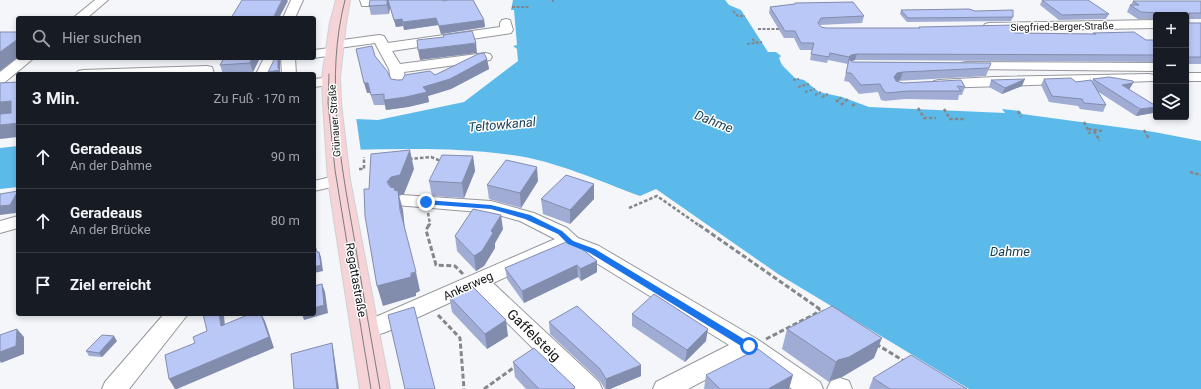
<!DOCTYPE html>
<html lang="de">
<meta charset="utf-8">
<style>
body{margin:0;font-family:Roboto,sans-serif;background:#20242c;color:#f1f3f6}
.controls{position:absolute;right:12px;top:12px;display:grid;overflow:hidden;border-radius:4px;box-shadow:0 2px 6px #0003}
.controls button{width:36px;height:36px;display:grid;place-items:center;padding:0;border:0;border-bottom:1px solid #363941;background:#171b24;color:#f1f3f6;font:20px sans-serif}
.stop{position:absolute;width:12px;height:12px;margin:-9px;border:3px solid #1a73e8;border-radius:50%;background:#fff}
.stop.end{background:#1a73e8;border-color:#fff;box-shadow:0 1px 4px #0008}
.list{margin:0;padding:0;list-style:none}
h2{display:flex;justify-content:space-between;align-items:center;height:52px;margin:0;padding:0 16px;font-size:17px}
h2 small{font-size:13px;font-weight:400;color:#9ea1a6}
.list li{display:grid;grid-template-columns:26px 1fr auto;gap:12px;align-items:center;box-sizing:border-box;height:64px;padding:0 16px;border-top:1px solid #363941}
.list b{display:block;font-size:15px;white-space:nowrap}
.list p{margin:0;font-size:13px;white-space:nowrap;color:#9ea1a6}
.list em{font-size:13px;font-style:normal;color:#9ea1a6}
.icon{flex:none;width:22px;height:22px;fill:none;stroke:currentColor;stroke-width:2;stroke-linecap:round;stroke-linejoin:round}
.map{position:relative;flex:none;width:1201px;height:389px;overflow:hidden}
.search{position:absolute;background:#171b24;box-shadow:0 2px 6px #0003;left:16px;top:16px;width:300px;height:44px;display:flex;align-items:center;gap:10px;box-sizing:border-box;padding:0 14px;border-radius:4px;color:#9ea1a6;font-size:15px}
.panel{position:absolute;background:#171b24;box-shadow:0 2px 6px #0003;left:16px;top:72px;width:300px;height:244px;border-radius:4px}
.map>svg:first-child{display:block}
</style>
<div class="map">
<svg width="1201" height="389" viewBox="0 0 1201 389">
<rect width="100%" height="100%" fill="#f4f6fa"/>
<g fill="#5cbaeb">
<path d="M513 0H725L729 5 741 10 768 52H776L781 56 779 58 782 65 795 78 804 80 819 92 842 97 869 107 1005 113 1002 109 1020 111 1022 114 1154 132 1201 141V389H969L778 274 656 189 640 196C599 181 556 161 512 155 457 147 401 149 345 150L356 119 378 120 464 102 518 61 517 49 513 46 517 45 514 10H511Z"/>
<path d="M18 146V187L0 189V148Z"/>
</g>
<path fill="#f4f6fa" d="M356 117 361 152 314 156V124Z"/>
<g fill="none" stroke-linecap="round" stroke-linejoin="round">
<defs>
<g id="minor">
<path d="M95 0H108L87 18H73Z"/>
<path d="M291 0H303L295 18H283Z"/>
<path d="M360 0H372L370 6H362Z"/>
<path d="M506 19 510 20 513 30 511 33 392 51 400 64 485 53 490 54 492 57 490 60 485 61 404 72 406 85 404 88 399 89 394 88 392 85 389 69 375 43 339 48 341 51 339 54 314 58V50L330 48 328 45 330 42 335 41 379 35 384 36 388 43 500 27V23L502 20Z"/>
<path d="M1156 20V28L989 31 985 30 983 27 985 24 989 23Z"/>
<path d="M18 58H34L5 82 0 83V72Z"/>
<path d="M264 58H278L270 74H256Z"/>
<path d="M281 58H295L296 74H282Z"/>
<path d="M966 62 1156 63V71L961 69 959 66 961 63Z"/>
<path d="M207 66 212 67 214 74H76L78 71 83 70Z"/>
<rect x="1186" y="73" width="15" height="8"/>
<path d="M1149 74 1154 75 1156 78 1154 81 939 88 934 87 932 84 934 81 939 80 993 77Z"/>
<path d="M331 77 336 78 338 81 336 84 314 87V79Z"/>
<path d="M339 175 345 176 348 180 345 184 314 191V181Z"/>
<path d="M402 195 491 201 534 213 567 228 578 238 599 246 757 339 820 382 823 389H792L748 357 688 389H653L656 382 729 345 585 256 570 250 563 251 493 283 599 382 602 389H574L475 291 386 332 365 339 357 336 354 330 357 324 371 319 555 239 520 221 491 213 396 205 393 201 396 197Z"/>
<path d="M18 216V228L0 233V221Z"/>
<path d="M164 314H188L129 389H102L105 382Z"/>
<path d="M840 378 849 381 852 389H827L831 381Z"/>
</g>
<path id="major" d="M336 0H350L346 23 340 77 341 103 350 180 390 389H360L328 180 323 103 322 77 330 23Z"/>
</defs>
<use href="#minor" stroke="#96979c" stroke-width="2"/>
<use href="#major" stroke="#d0d0d0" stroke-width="2"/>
<g stroke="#858689" stroke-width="2" stroke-dasharray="3 1.5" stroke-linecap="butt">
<path d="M553 0V2"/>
<path d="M512 7H530"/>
<path d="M733 11 738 16H745"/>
<path d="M758 29H781"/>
<path d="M752 39 757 42"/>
<path d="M747 44 762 42"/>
<path d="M793 80 799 79"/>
<path d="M798 87 809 84"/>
<path d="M805 92 815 89"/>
<path d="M815 95 821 92"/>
<path d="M822 97 828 94"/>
<path d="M839 99 842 97"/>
</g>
<g stroke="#858689" stroke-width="2.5" stroke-dasharray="3.5 2" stroke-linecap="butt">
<path d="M836 102 840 98"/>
<path d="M841 105 848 99"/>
<path d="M852 106 856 103"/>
<path d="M918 108 924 118H936"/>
<path d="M944 109 950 119H966"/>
<path d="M1018 111 1021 117"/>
<path d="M1084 122 1090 134"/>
<path d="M1088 129 1102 131"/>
<path d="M1144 130 1149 139"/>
<path d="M1094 131 1100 141"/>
<path d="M409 159 431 157 441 161"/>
<path d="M359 169H364V157"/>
<path d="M1190 172 1201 175"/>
<path d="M629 208 657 196 700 226"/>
<path d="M428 213 430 224 428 226"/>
</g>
<g stroke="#858689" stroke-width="3" stroke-dasharray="5 2.5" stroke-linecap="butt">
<path d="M429 225 426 230 436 265 455 266 463 274"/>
<path d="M699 225 824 312"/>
<path d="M438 315 460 338 464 389"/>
<path d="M766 339 815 314 820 309"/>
<path d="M876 344 904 361"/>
<path d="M484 389 516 366"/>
</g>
<use href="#minor" fill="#fff" fill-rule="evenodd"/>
<use href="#major" fill="#f5d3d7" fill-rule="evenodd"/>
<g stroke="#7b7c7f" stroke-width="1">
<path d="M345 0C325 78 340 159 354 237 362 288 371 338 380 389"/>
<path d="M329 74 328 103 335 170 371 389"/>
</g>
</g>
<g fill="#a0acd4">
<path d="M370 0 444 1 484 20 485 27 441 34 438 25 404 30 403 26 396 27 390 7 389 14 371 15 369 6Z"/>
<path d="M1042 0 1109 14 1106 19 1059 20 1040 5Z"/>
<path d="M1133 1H1201V19H1189V23H1201V64H1186V15H1156V19H1138L1127 12 1130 5H1131Z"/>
<path d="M795 3 864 16 862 23 819 25 821 27 826 28H918L919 27 1014 33 1093 34V33L1146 40H1156V62L855 60 851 61 852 62 991 63 986 76 896 81 903 83 965 87 962 95H959L958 100 905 99 885 101 881 100 878 92 859 94 849 82 844 81 848 64 828 60 827 63 810 60 812 50H800L794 38H784L769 13 770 7 794 4Z"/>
<path d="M901 10 975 11 1013 17 1011 21 907 22 900 14Z"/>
<path d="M375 56 391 79 397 80 435 75 487 59 489 69 451 89 428 96 429 102 408 107 386 110 385 105H374L370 93H367Z"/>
<path d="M224 58H260L253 72 223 74 220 65Z"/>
<path d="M1044 79 1076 82 1092 81 1093 79 1133 83 1129 89 1153 113 1136 116 1097 91 1106 105 1103 112 1080 109 1078 106 1049 102 1041 85Z"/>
<path d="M991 80 1022 86 1002 94 989 87Z"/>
<path d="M473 156 475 171 464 198 432 196 429 181Z"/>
<path d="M538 181 521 208 489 199 487 185Z"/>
<path d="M594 184V199L570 224 543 214 541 199Z"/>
<path d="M503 229 495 243V248L484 266 476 271 457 251 455 236Z"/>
<path d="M597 261V272L581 281 578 277 524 303 507 279 505 268Z"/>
<path d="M449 296 508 336 487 349 452 312Z"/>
<path d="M107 314H125L109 316Z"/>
<path d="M632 314 706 341 685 362 632 326Z"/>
<path d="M549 322 641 376 610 389H605L600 381 550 334Z"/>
<path d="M787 329 874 358 842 377 831 380 829 382 782 349Z"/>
<path d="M117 341 102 357 89 356 86 351Z"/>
<path d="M513 362 575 387V389H526L515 377Z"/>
<path d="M706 375 789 389H704Z"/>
<path d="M873 378 967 389H869Z"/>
</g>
<g fill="#828cad">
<path d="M282 0H287L288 1 279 18H273Z"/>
<path d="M387 0H388L390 7 389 14 387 5Z"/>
<path d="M436 18 438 25 404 30 403 22Z"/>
<path d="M402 19 403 26 396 27 394 20Z"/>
<path d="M484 20 485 27 441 34 439 26Z"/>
<path d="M18 39V57L0 71V52Z"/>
<path d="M476 43 477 53 420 60 418 50Z"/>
<path d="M857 54 855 60 850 62 848 64 849 57 851 55Z"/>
<path d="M252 58H260L253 72 250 63Z"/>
<path d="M278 58H280V71L281 74H269L268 72 278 68Z"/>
<path d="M487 59 489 69 451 89 428 96 429 102 408 107 386 110 384 100 423 87Z"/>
<path d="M903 72 900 80 895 82 894 77 897 73Z"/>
<path d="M1025 79 1022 86 1002 94 1005 88Z"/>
<path d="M364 83H368L370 93H367Z"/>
<path d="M1133 83 1129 90 1122 85Z"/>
<path d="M11 101 18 112 0 116V102Z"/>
<path d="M1156 107V109L1153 113 1136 116 1140 109Z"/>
<path d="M18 123V137L0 139V125Z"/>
<path d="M410 150 414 169 404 194 399 195 403 210 405 230 397 195 387 182Z"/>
<path d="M473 156 475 171 464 198 462 183Z"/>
<path d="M537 167 538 181 521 208 520 193Z"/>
<path d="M594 184V199L570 224V210Z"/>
<path d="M18 191V209L16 213 0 215V206Z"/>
<path d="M501 215 503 229 495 243V248L484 266 476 271 474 256 491 231Z"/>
<path d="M319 252 321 257 323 271 314 273V267Z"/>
<path d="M597 261V272L581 281 580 269Z"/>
<path d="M577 265 578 277 524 303 522 291Z"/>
<path d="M416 272 420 291 416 293V296L383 306 377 286Z"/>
<path d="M322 284 325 292 328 313 304 320 302 314H314V308Z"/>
<path d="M219 314H228L224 316 226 336 221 326Z"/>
<path d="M261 314 265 321 274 348 177 389H175L169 379Z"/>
<path d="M506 320 508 336 487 349 485 334Z"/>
<path d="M17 329 24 337V354L1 363 0 361V352Z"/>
<path d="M708 329 706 341 685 362 687 350Z"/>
<path d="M114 336 117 341 102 357 99 353Z"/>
<path d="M882 338 874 358 842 377 831 380 829 382 836 362 838 360Z"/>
<path d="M332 343 333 347 339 389H337Z"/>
<path d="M641 365V376L610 389H606V379Z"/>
<path d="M793 375 789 389H768Z"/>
</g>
<g fill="#bac8f7" stroke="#828cad">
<path d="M242 0H282L273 18H248V17L231 18Z"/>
<path d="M370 0H387V5L369 6Z"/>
<path d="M388 0H443V1L448 0H473L484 20 439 26 436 18 403 22 402 19 394 20Z"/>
<path d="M1042 0H1088L1109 14 1062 15Z"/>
<path d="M1133 1H1201V13H1189V23H1201V57H1186V15H1161V13L1141 12 1130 5H1139Z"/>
<path d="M853 2 864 16 821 18 818 23 821 27 826 28H920L919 27 1014 25V33L1096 34 1093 33 1134 32 1146 40H1156V55L857 54 851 55 849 57 830 53 829 57 811 54 814 43H801L795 31H785L770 7 795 4V3Z"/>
<path d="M969 9 975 11 1013 10V17L908 18 901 10Z"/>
<path d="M472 31 476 43 418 50 417 40 444 37 443 35Z"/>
<path d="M0 32H18V39L0 52Z"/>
<path d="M372 46 375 56 387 71 391 79 397 80H402L405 75 430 71 435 75 478 54 484 53 487 59 450 79 423 87 427 92 406 97 384 100V94L371 95 368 83H364L356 49Z"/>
<path d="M224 58H252L250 63 220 65Z"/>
<path d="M275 58H278V68L280 70 268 72Z"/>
<path d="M849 59 852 62 991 63 989 68 903 72 897 73 894 77 896 81 903 83 961 80 965 87 957 86 961 91H908L887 93 884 91 880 84 861 85 851 73H846Z"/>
<path d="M1109 77 1133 81V83L1122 85 1156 106V107L1140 109 1093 79Z"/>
<path d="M1071 78 1076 82 1091 80 1106 105 1084 103 1082 99 1052 96 1044 79Z"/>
<path d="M1025 79 1005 88 991 80Z"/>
<path d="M18 82V123L0 125V114L11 113V101L0 102V83Z"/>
<path d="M410 150 400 175 391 177 387 182 390 187 395 188 394 190 398 191 400 210 416 272 411 273V277L377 286 365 216 364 189H369L371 154Z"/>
<path d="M442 155 473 156 462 183 429 181Z"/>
<path d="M506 160 537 167 520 193 487 185Z"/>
<path d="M566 175 594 184 570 210 541 199Z"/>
<path d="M18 191 10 205 0 206V194Z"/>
<path d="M473 209 501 215 491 231 493 233 482 251 474 256 455 236Z"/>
<path d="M571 240 597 261 580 269 577 265 522 291 505 268Z"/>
<path d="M314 242 317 252H319L321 265 314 267Z"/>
<path d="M322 284 324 305 314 308V286Z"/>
<path d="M470 284 506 320 485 334 449 296Z"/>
<path d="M654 294 708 329 687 350 632 314Z"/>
<path d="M577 306 641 365 606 379 600 369 549 322Z"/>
<path d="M832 306 882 338 849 357 838 360 836 362 787 329Z"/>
<path d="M414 307 435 389H405L388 315Z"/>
<path d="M203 314H219L221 326 250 314H261L269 337 169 379 165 355 195 343 193 337 207 331Z"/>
<path d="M17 329 16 346 0 352V335Z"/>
<path d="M102 335 114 336 99 353 86 351Z"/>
<path d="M332 343 337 389H294L291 354Z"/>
<path d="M534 348 575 387 573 389H539L513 362Z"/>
<path d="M758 349 793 375 768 389H720L706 375Z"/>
<path d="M911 355 967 389H890L873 378Z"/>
</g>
<path fill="#1a73e8" d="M426 200 491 205 530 215 562 231 573 241 595 249 752 344 753 346 749 350 746 349 590 253 568 244 558 234 525 219 491 209 423 204 422 202Z"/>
<g text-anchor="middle" stroke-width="3" stroke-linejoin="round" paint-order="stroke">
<g font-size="10" fill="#121314" stroke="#fff">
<text transform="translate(1062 26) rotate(-1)" y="4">Siegfried-Berger-Straße</text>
<text transform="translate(334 121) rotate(-94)" y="4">Grünauer Straße</text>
</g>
<g font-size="12" fill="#121314" stroke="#fff">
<text transform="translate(356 280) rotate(80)" y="4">Regattastraße</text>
<text transform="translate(468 286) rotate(-24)" y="4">Ankerweg</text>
</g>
<g font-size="13" font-style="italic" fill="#184055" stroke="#fff">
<text transform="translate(714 121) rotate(22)" y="5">Dahme</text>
<text transform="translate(502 124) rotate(-5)" y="5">Teltowkanal</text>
<text x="1010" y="256">Dahme</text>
</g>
<g font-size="14" fill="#121314" stroke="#fff">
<text transform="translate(534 335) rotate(44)" y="5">Gaffelsteig</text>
</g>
</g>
</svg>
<div class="controls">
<button>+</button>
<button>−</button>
<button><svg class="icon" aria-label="layers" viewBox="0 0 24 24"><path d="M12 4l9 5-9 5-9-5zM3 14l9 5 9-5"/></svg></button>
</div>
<div class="stop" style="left:749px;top:346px"></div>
<div class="stop end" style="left:426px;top:202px"></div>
<div class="search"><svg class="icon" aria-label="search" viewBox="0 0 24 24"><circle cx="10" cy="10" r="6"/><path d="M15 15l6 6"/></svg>Hier suchen</div>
<section class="panel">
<h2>3 Min.<small>Zu Fuß · 170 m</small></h2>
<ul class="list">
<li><svg class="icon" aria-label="ahead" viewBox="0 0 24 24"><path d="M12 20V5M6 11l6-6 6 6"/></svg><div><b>Geradeaus</b><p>An der Dahme</p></div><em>90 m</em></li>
<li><svg class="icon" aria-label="ahead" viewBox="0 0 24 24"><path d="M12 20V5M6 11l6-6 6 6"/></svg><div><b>Geradeaus</b><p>An der Brücke</p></div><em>80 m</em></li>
<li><svg class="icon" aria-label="arrive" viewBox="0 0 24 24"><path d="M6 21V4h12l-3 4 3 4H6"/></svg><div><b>Ziel erreicht</b></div></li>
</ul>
</section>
</div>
